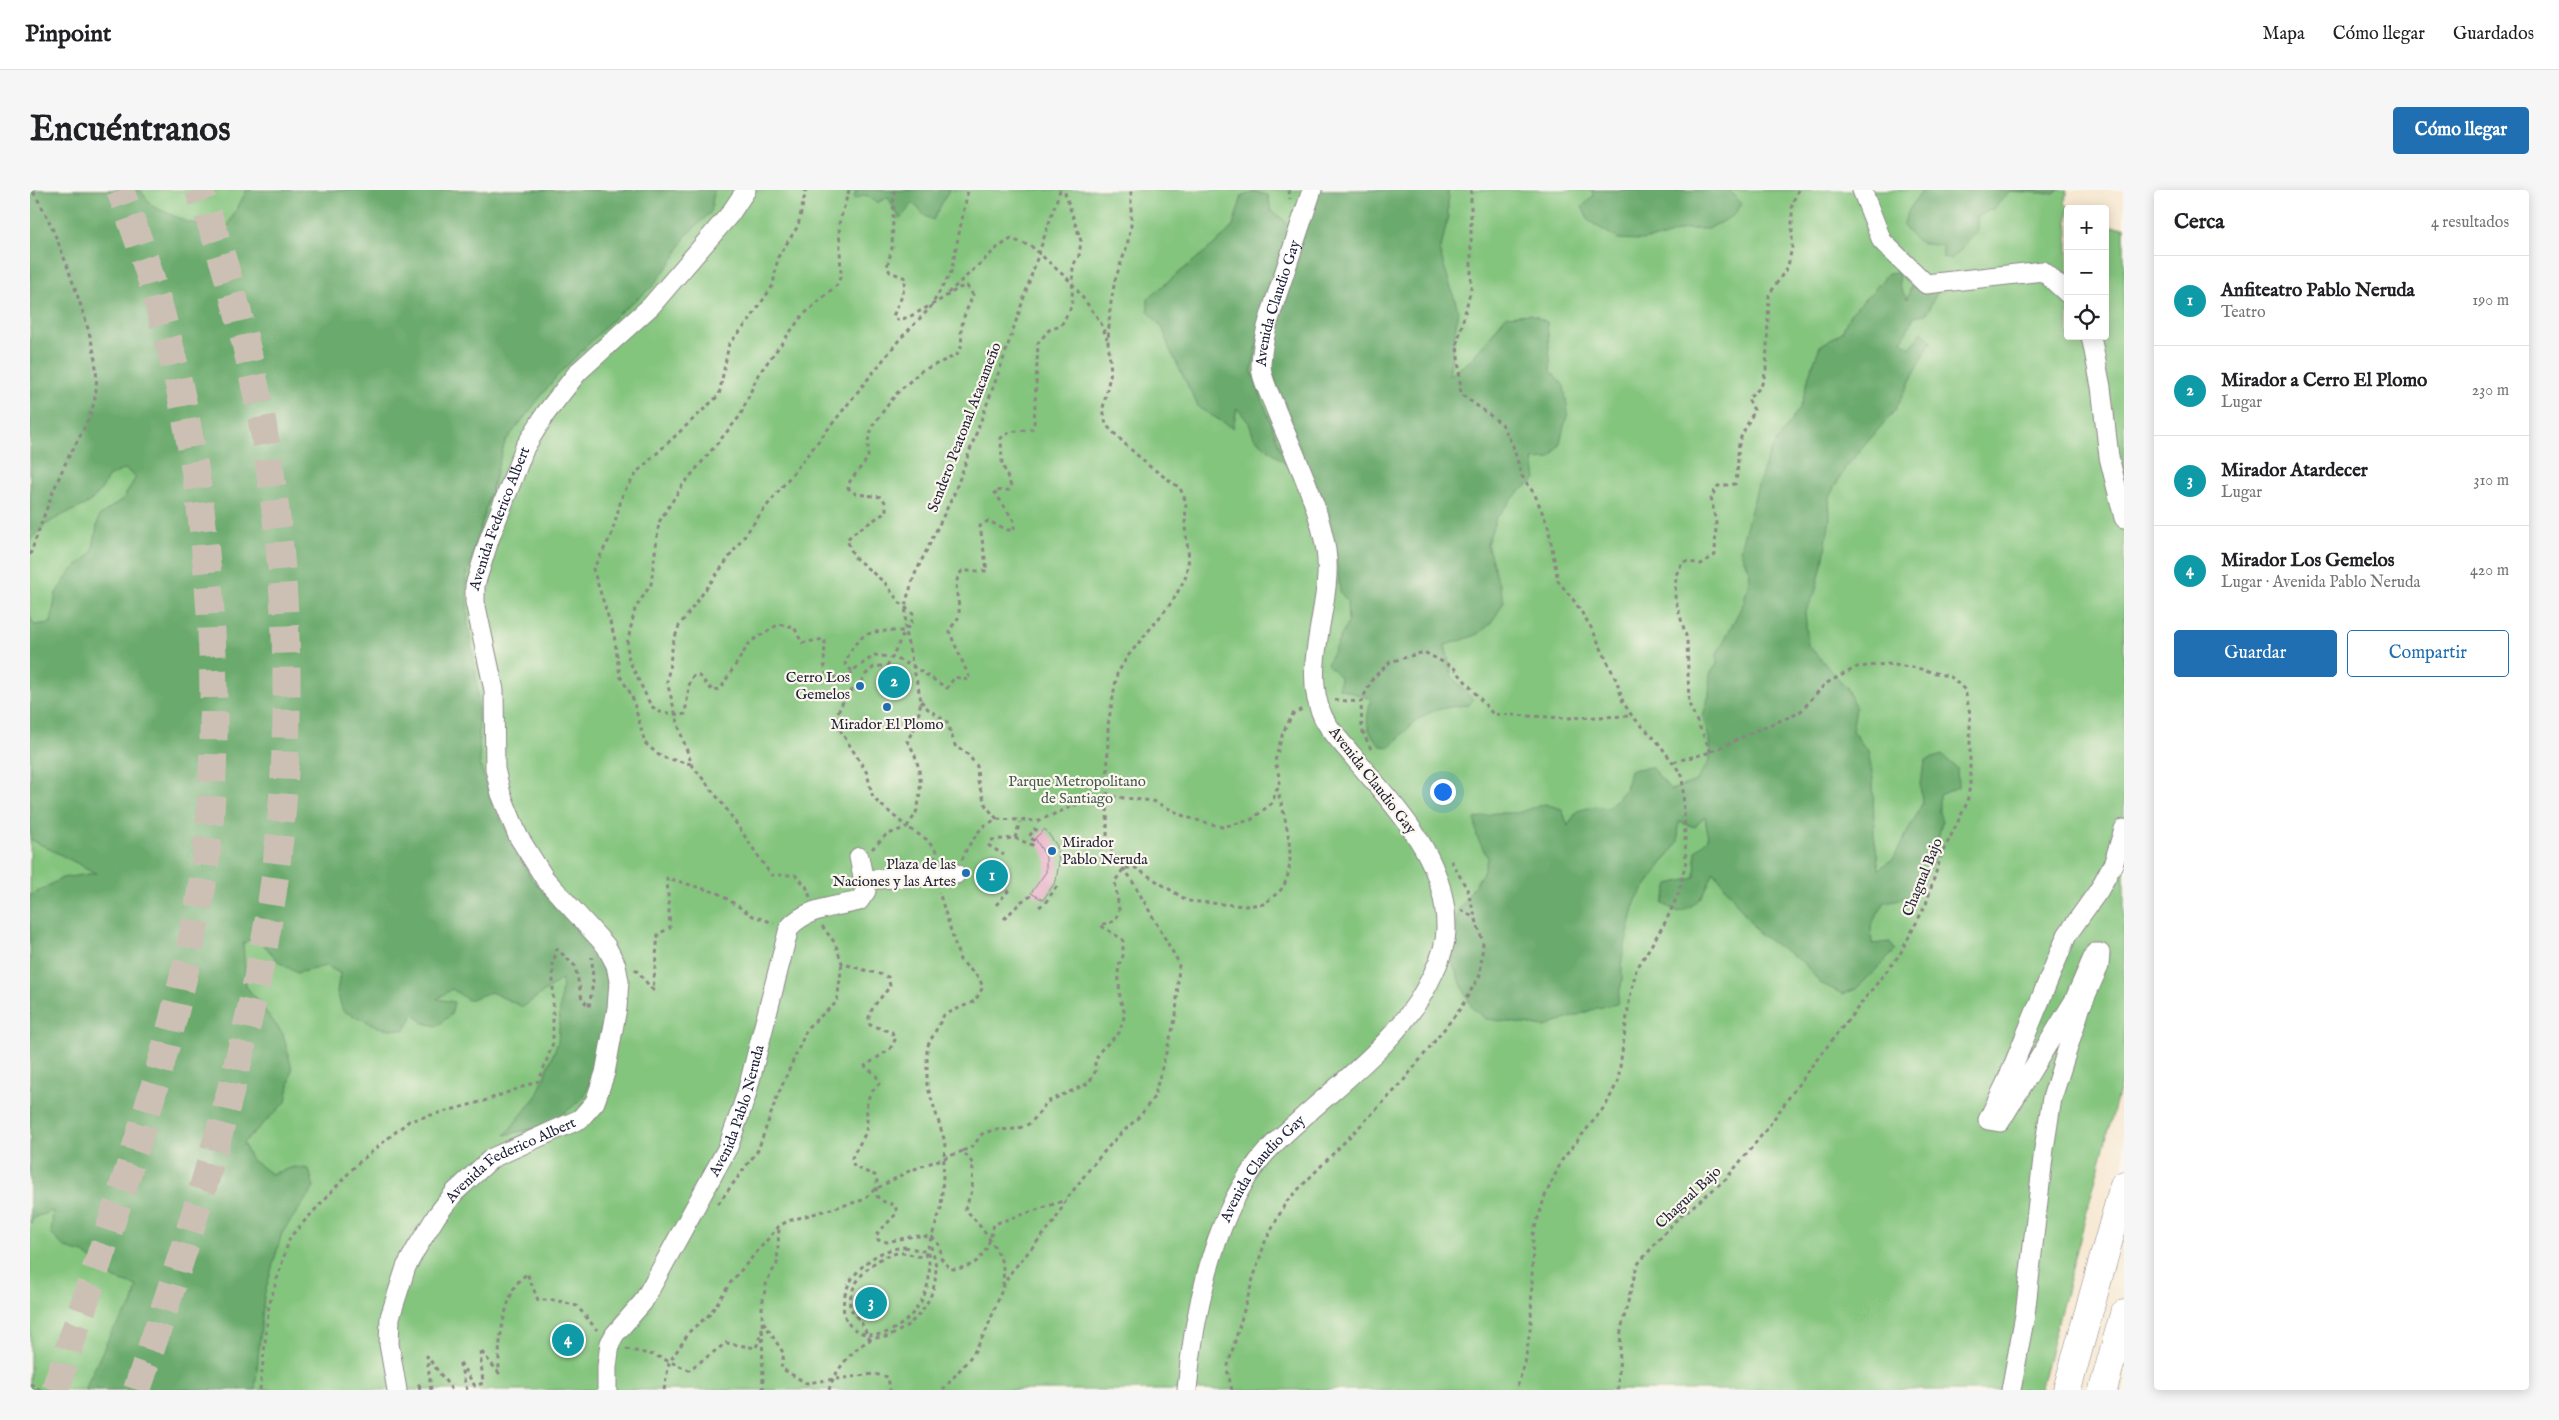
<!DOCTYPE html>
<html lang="es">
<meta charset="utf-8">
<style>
body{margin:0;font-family:"IM FELL English",serif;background:#f6f6f6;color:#202124}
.controls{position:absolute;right:15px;top:15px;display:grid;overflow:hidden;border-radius:5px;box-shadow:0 2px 12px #0003}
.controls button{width:45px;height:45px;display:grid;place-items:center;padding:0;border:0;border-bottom:1px solid #e0e0e0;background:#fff;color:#202124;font:25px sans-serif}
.you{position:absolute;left:1412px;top:601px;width:18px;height:18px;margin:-12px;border:4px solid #fff;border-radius:50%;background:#1a73e8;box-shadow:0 0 0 8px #1a73e833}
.badge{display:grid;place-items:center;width:32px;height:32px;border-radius:50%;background:#1f6fb2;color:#fff;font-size:16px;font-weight:700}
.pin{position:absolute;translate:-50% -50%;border:2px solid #fff;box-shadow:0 1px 5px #0006}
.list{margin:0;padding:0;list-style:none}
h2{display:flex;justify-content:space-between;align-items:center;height:65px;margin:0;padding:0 20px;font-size:21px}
h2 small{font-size:16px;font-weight:400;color:#757577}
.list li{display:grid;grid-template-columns:32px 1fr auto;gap:15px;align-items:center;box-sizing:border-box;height:90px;padding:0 20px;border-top:1px solid #e0e0e0}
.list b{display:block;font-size:19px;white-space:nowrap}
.list p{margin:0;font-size:16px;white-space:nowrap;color:#757577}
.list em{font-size:16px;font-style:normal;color:#757577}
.actions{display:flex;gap:10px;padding:15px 20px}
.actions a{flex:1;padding:11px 0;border:1px solid #1f6fb2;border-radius:5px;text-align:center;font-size:18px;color:#1f6fb2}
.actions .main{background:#1f6fb2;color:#fff}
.icon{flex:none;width:28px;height:28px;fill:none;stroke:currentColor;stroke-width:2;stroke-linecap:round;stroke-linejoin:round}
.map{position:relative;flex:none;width:2094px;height:1200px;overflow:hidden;border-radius:5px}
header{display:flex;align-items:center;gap:30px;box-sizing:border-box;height:70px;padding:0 25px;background:#fff;border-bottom:1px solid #e0e0e0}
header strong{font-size:24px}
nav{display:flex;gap:28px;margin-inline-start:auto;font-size:18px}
.intro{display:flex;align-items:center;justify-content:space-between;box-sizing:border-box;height:120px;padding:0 30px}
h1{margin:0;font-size:35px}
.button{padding:12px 22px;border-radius:5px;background:#1f6fb2;color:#fff;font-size:18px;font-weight:700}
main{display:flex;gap:30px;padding:0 30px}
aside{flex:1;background:#fff;border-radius:5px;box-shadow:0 2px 12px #0003}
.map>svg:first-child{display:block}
</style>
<header>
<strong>Pinpoint</strong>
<nav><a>Mapa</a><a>Cómo llegar</a><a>Guardados</a></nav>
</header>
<div class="intro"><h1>Encuéntranos</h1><a class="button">Cómo llegar</a></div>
<main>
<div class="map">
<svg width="2094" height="1200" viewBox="0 0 2094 1200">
<rect width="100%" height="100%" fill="#fbf7ec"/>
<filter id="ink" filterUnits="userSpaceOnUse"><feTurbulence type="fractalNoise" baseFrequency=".02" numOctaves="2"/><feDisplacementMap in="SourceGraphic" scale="10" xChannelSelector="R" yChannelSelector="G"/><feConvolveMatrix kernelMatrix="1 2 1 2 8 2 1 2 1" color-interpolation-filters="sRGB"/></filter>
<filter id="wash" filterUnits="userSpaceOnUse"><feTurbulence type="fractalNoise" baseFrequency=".0096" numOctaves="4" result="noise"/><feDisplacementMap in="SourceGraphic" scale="20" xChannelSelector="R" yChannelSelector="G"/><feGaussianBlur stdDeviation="1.12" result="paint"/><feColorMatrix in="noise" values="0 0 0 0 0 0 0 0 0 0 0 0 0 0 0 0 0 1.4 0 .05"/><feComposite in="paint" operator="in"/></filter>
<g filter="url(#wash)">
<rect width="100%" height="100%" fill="#f7e8d2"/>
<path fill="#84c57e" stroke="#53745c" d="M0 0H2038L2035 13 2041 19H2038V146H2075V37H2094V881L2010 1200H0Z"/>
<g fill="#6baa6d" stroke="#466654">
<path d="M0 0H110L122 16 157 32 196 39 217 0H684L681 22 655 47 644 68 623 96 588 124 526 187 475 252 436 389 438 434 447 492 450 574 462 613 501 688 569 758 579 800 568 869 555 906 520 935 475 945 507 905 528 852 532 789 493 817 461 802 438 810 422 799 407 809 424 812 421 825 407 836 394 833 384 824 375 840 351 838 313 821 307 802 310 783 296 776 267 783 249 772 225 745 213 754 216 796 253 844 262 879 256 912 213 953 222 970 241 984 264 977 279 979 284 998 252 1043 234 1106 225 1200H56L58 1192 82 1141 102 1115 107 1096 85 1089 54 1063 35 1058 21 1044 23 1021 5 1027 0 1034V706L32 688 66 683 0 649V426L4 435 21 433 26 403 41 381 62 363 69 326 93 309 106 287 95 279 78 287C62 322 44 315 17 334 11 338 5 345 0 351Z"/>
<path d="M826 0H919L903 30 895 26 883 13 870 29 858 7 847 13 836 5 824 9Z"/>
<path d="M1288 0H1418V26L1410 63 1428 120 1419 186 1441 170 1476 126 1501 124 1517 132 1521 181 1534 196 1538 222 1529 256 1520 269 1503 270 1506 289 1488 303 1466 328 1457 354 1474 411C1457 444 1450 445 1415 455L1422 486 1443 510 1439 515C1397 518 1388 526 1361 557L1351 556C1334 538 1336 533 1341 509L1309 498 1310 487 1297 474 1318 432 1317 411 1310 402 1305 357 1277 281 1255 213 1240 179 1243 139Z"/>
<path d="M1562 0H1699L1712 14 1704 25 1678 39H1654L1633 47 1610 50 1588 49 1559 31 1552 17 1563 6Z"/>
<path d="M1892 0H2029L2025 4 1980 1 1964 18 1947 27V42L1921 70 1913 68V55C1892 55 1885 53 1873 35L1879 20Z"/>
<path d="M1225 2 1238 5 1241 21 1253 29 1260 38 1232 130 1222 181 1256 274 1224 247 1219 233 1207 218 1203 238 1169 218 1139 158 1133 139 1118 121V108L1192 48 1203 36 1212 6Z"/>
<path d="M1868 82 1870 97 1877 109 1881 96 1908 101 1896 124 1884 126 1872 151 1880 158 1892 141 1901 151 1865 220 1815 278 1799 307 1800 328 1794 367 1785 403 1775 423 1778 455 1816 497 1826 518 1822 541 1838 561 1843 589 1844 644 1849 679 1864 668 1892 614 1890 592 1896 570 1912 565 1927 578 1928 597 1909 605V622L1912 632 1903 670 1893 695 1875 708 1855 712 1841 735 1842 754 1860 752 1865 761 1826 799 1813 804 1790 793 1774 773 1729 744 1684 681C1675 702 1672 713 1649 722L1633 714 1639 694 1665 688 1666 661 1678 648 1675 626 1665 637 1649 632 1648 652 1606 710 1592 768V791L1587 814 1567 818 1515 837 1456 829 1442 818 1422 773 1424 747 1428 721 1452 684 1458 668 1447 647 1445 629 1464 623H1487L1515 614 1532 619 1538 636 1547 621 1566 616 1578 618 1596 598 1600 580 1621 577 1641 600 1666 591 1680 570 1679 548 1673 527 1679 505 1680 484 1687 474V464L1714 412 1720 384 1710 359 1728 295 1741 260 1771 216 1780 182 1790 156 1812 142 1820 124 1845 99 1858 83Z"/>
</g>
<g id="blocks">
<path fill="#e29cc0" d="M1015 639 1027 656 1029 673 1026 691 1013 710 1001 703 1016 682V667L1005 648Z"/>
</g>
</g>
<g filter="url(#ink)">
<use href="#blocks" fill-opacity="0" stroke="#8c8586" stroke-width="1"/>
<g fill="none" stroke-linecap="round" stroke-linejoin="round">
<g stroke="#ccc0b4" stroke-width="28" stroke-dasharray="28 14" stroke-linecap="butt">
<path d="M25 1200C78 1040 138 880 169 713 183 636 185 557 183 478 178 313 150 154 90 0"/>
<path d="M107 1200C155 1059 205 907 233 761 280 516 256 233 169 0"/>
</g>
<defs>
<g id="minor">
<path d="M1832 0 1852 51 1896 94 2013 81 2038 104"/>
<path d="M2061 146 2071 197 2079 267 2094 328"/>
<path d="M833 690 926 684"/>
<path id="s1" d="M367 1200 359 1154 360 1127 376 1077 386 1059 407 1025 425 1002 462 968 550 929 565 912 575 883 587 818 589 791 586 775 576 756 515 689 488 646 471 604 465 579 464 500 445 412V395L460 347 495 257 516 223 548 182 621 116 700 24 716 0"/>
<path id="s2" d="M577 1200V1177L580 1153 585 1144 613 1112 698 957 716 906 759 738C776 718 804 717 829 711L836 701 829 667"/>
<path id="s3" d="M1157 1200C1163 1129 1182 1033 1225 976 1238 957 1256 943 1272 928 1321 884 1376 844 1403 784 1410 770 1416 754 1416 739 1417 666 1364 617 1322 565 1312 553 1300 541 1293 527 1269 477 1304 413 1296 360 1288 311 1264 265 1246 220 1241 206 1231 189 1231 175 1232 146 1243 117 1252 90 1262 60 1272 30 1282 0"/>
<path d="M1981 1200 1995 1125 2014 959 2022 908 2051 816 2069 776 2070 763H2065L2044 811 1970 932 1958 930 1976 893 2037 745 2069 700 2084 672 2094 639"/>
</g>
<g id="highway">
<path d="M2037 1200 2094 995"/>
<path d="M2073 1200 2094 1124"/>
</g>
</defs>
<use href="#minor" stroke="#8c8586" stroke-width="21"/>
<use href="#highway" stroke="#8c8586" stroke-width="29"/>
<g stroke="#8c8586" stroke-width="3" stroke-dasharray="4 4" stroke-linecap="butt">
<path d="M819 0 809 34 811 85 807 95 772 126 728 185 710 226 652 296 629 332 621 394 605 419 597 454 599 470 621 516 630 522 651 525 655 524 660 490 664 485 669 486 683 501 691 498 720 452 749 434 764 437 772 453 794 449 795 451 794 474 796 483 817 493 822 481 845 465 865 468 884 477 917 498 925 487 938 490 940 489 919 441C921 437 926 432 928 428 933 414 919 396 932 381H957L950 336 958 331 978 340H984V331L964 301 979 300 981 296 972 273 971 248 980 242 1002 239 1004 235 1008 153 1019 140 1031 136 1042 115 1043 75 1049 66 1051 51 1034 0"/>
<path d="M1259 0 1260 9"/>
<path d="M1441 0V99L1427 154 1431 204 1472 234 1483 256 1492 286 1505 305 1518 336 1528 391 1545 412 1562 439 1587 492 1593 512 1602 526 1627 551 1652 585 1653 599 1656 671 1649 702 1636 731 1606 780 1599 812 1588 891 1576 915 1532 970 1515 1006 1503 1044 1501 1133 1495 1173 1486 1200"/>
<path d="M918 103 967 58 981 49 1001 56 1041 92 1070 131 1077 149"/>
<path d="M0 365C12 332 23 298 39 266 50 246 64 224 66 200 69 166 57 136 47 104 34 68 23 33 2 0"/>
<path d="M822 481 815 474C828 439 841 441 875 441L881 434 883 424 869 412 855 393 824 367 817 350 822 344 856 322V314L852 307 826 304 818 298 820 291 838 268V251L843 235 866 204 891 181 927 165 932 155 931 142 933 129 943 105 937 96 929 98 907 112 879 127 868 130 863 126 872 106 876 88 860 82 857 77 862 58 864 0"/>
<path d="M1305 510 1331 512"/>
<path d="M891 511 898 519 917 532 926 558 935 561 947 576 948 592 956 616 967 629"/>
<path d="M1341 559 1332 540 1331 512 1343 488 1360 472 1394 462 1424 478 1463 524 1536 528 1602 526"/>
<path d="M1681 562 1659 514 1657 449 1645 409 1646 385 1653 371 1671 374 1685 365 1686 333 1681 307 1688 296 1705 294C1709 280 1707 268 1709 254 1710 245 1721 230 1724 220L1718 209 1731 197 1736 181 1739 105 1758 76 1762 57V14L1768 0"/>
<path d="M661 574 631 567 615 553 602 506 590 486 584 445 563 379 581 346 593 303 609 280 689 205 699 154 719 131 743 95 748 67 768 36 776 0"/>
<path d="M985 648 990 632"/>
<path d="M961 650 985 648 1002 655 1005 651 999 647 1004 639 1009 641"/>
<path d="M958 655 974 665"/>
<path d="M842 659 856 645 877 637 843 608 837 583 804 530 818 502 828 498 836 484 844 477 858 475 875 441"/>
<path d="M905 670 907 662 896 649 877 637C880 632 885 626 887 620 893 597 891 570 877 551L887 534 891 510 875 441 876 411 885 384 924 304 972 173 1030 0"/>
<path d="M932 670 937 658 952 637 967 629 1008 631 1055 611 1076 606 1123 611 1156 627 1192 637 1221 630 1242 613 1250 590 1245 571 1253 542 1263 524 1274 518"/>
<path d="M947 683H970"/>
<path d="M780 707 776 696 765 685H741L695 617 662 575 650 541 637 492 643 453 649 436 732 322 869 150 900 118 921 82 938 0"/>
<path d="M966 715 979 700"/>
<path d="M1009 717 1015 713 1027 696"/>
<path d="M1431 720 1445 728"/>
<path d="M974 729 992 711 1001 706"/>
<path d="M792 736 805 753 812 773C827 779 842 781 858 787L860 796C853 807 834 822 840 835L862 842 865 850 860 859 835 876 846 885 849 894C827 914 843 925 834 946 830 954 825 960 822 968L824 977 847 986C847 1006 841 1009 865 1015L867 1023 846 1045 848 1050 857 1052 884 1046 902 1047 910 1056 911 1068 920 1079C952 1078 957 1062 964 1034L1036 1010"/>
<path d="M605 779 623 800 628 744 640 738 637 688 688 703 723 726 744 733"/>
<path d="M933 961 944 955 952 944 963 940 987 939 1001 933 1017 912 1059 893 1065 882V871L1071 860 1089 843 1095 824 1090 809 1088 777 1093 766V750L1070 735 1085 731 1089 720 1085 691 1094 678H1106L1158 711 1215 716 1234 714C1240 708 1251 702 1254 695 1268 669 1254 624 1247 598"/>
<path d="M688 1014 728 960 747 907 778 837 807 812 812 773"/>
<path d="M875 1057 898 1062C899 1074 901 1085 897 1097 891 1121 861 1153 832 1143 806 1134 811 1103 824 1086 837 1069 853 1059 875 1057Z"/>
<path d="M840 1150 832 1134 820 1118C817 1093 846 1063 872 1063 881 1063 885 1068 895 1066L911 1019 915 952 897 895V857L914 825 945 811 953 797 949 788 930 770 909 702"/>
<path d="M596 1159 624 1165 659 1180 696 1153 726 1158 734 1133 754 1164 751 1178 776 1193 844 1184 858 1187 860 1200"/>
<path d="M0 1194 11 1200"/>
<path d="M230 1200 239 1115 260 1047 327 974 379 931 454 911 509 891 523 853V773L527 759 545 776 552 809 559 817 563 793 562 767"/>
<path d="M390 1200 388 1193 392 1200"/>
<path d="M401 1200 397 1166 422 1200"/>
<path d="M437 1200 429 1171 445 1196 453 1193 450 1160 469 1183C468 1155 472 1124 484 1098 487 1092 493 1088 497 1083L508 1110H525L547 1116 567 1140"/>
<path d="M634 1200 639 1173 660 1141 680 1124 701 1092 749 1036 758 1031 833 1010 844 1000 879 981 933 961 943 974 942 1001 935 1019C947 1031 971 1061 973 1078 974 1083 973 1089 973 1094"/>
<path d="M733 1200 732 1115 737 1090 747 1074 749 1037"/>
<path d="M799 1200C804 1182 822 1159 840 1150 845 1147 853 1148 859 1146 895 1131 917 1091 900 1055"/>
<path d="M913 1200 943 1164 956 1141 975 1092 982 1081 1024 1032 1036 1010 1061 977 1087 947 1110 926 1124 907 1146 826 1149 773 1100 687 1084 666 1077 649 1078 535 1087 484 1098 466 1142 412 1155 389 1159 368 1155 337 1156 312 1150 298 1119 276 1094 253 1076 235 1073 218 1081 181 1078 152 1080 118 1085 90 1097 56 1101 36V0"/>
<path d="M1202 1200 1197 1179 1223 1089 1235 1052 1256 1012 1370 895 1430 819 1450 785 1453 753 1437 699 1419 667"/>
<path d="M1588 1200 1591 1140 1607 1075 1645 1031 1696 989 1736 940 1777 882 1870 764 1896 714 1911 666 1937 613 1940 595V524L1935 500 1921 487 1887 478 1857 474 1827 477 1795 494 1769 523 1729 539 1681 562 1643 572"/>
</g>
<use href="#minor" stroke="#fff" stroke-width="19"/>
<use href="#highway" stroke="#fff" stroke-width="28"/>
</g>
</g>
<g fill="#1f6fb2" stroke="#fbf7ec" stroke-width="2">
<circle cx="830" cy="496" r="5"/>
<circle cx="857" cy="517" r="5"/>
<circle cx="1022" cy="661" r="5"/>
<circle cx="936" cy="683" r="5"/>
</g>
<g text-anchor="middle" stroke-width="4.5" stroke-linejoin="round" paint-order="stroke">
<g font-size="15" fill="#22223b" stroke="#fbf7ec">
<text dy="5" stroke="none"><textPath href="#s3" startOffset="1228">Avenida Claudio Gay</textPath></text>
<text transform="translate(934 237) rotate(-69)" y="5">Sendero Peatonal Atacameño</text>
<text dy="5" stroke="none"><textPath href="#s1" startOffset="1016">Avenida Federico Albert</textPath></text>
<text transform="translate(1343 590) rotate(52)" y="5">Avenida Claudio Gay</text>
<text transform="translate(1892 687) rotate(-68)" y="5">Chagual Bajo</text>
<text dy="5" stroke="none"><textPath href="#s2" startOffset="314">Avenida Pablo Neruda</textPath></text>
<text dy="5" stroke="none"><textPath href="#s1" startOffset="281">Avenida Federico Albert</textPath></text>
<text dy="5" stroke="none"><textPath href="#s3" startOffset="239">Avenida Claudio Gay</textPath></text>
<text transform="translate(1658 1007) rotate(-43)" y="5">Chagual Bajo</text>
</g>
<g font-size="15" fill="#22223b" stroke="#fbf7ec" text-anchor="end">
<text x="820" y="492">Cerro Los<tspan x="820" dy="17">Gemelos</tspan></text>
<text x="857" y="539" text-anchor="middle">Mirador El Plomo</text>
<text x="1032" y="657" text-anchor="start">Mirador<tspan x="1032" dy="17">Pablo Neruda</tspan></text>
<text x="926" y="679">Plaza de las<tspan x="926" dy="17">Naciones y las Artes</tspan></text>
</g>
<g font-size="15" fill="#445b52" stroke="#fbf7ec">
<text x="1047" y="596">Parque Metropolitano<tspan x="1047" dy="17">de Santiago</tspan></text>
</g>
</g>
</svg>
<div class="controls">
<button>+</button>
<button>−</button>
<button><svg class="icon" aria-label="locate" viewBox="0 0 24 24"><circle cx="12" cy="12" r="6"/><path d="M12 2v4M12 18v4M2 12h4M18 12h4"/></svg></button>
</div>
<div class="you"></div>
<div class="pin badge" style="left:962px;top:686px;background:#0f9aa8">1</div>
<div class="pin badge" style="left:864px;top:492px;background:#0f9aa8">2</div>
<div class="pin badge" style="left:841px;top:1113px;background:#0f9aa8">3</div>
<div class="pin badge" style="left:538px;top:1150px;background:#0f9aa8">4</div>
</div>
<aside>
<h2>Cerca<small>4 resultados</small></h2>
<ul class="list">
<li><span class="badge" style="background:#0f9aa8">1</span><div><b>Anfiteatro Pablo Neruda</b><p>Teatro</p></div><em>190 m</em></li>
<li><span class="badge" style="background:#0f9aa8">2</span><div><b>Mirador a Cerro El Plomo</b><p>Lugar</p></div><em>230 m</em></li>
<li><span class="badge" style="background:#0f9aa8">3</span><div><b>Mirador Atardecer</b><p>Lugar</p></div><em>310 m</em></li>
<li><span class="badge" style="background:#0f9aa8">4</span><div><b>Mirador Los Gemelos</b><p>Lugar · Avenida Pablo Neruda</p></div><em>420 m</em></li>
</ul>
<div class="actions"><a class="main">Guardar</a><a>Compartir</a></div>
</aside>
</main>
